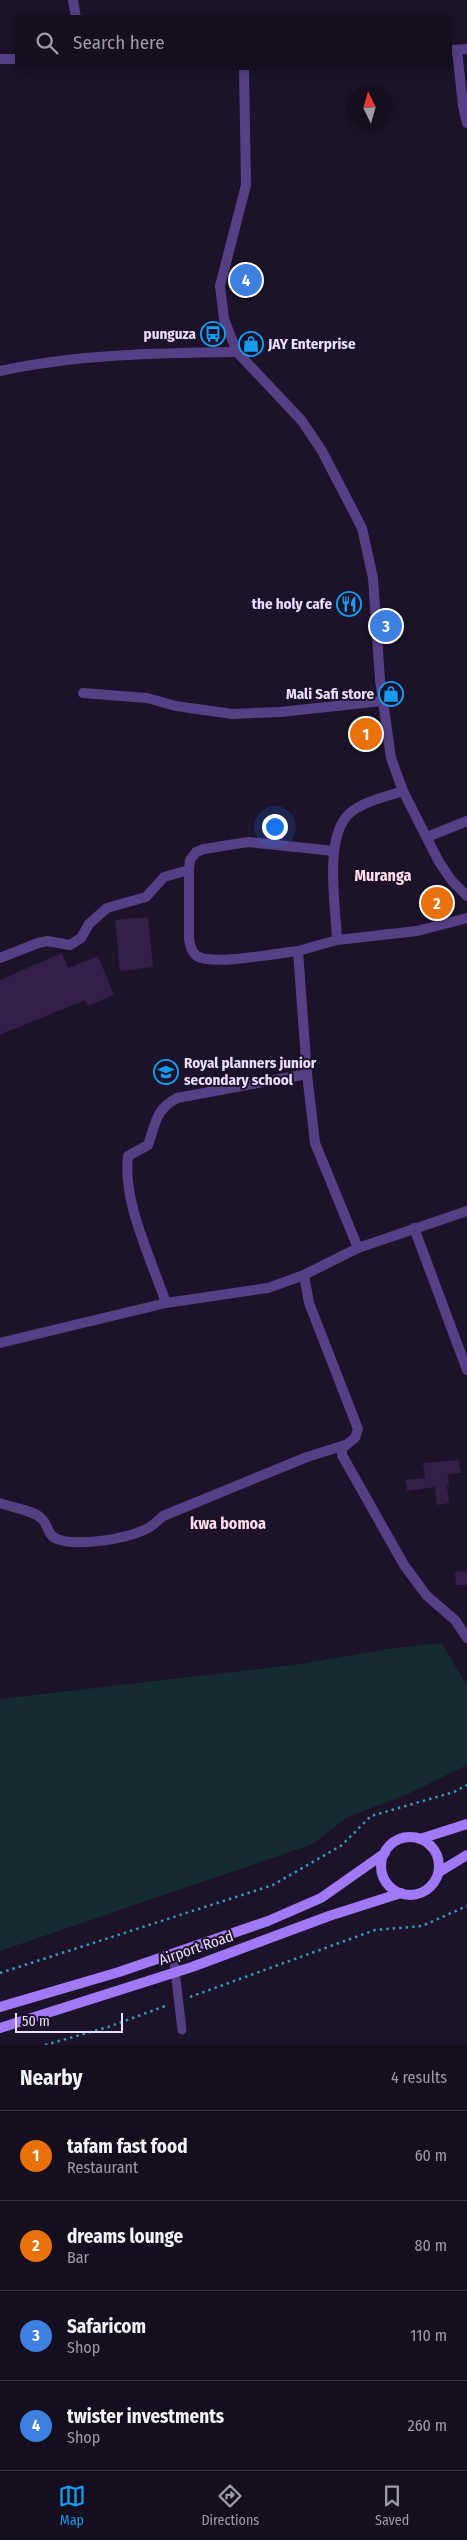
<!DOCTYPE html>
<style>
body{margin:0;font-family:"Fira Sans Condensed",sans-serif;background:#221c2c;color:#f1f3f6}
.compass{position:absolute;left:347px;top:85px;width:45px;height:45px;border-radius:50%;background:#150e1f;box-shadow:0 2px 8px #0003;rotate:355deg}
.scale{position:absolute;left:15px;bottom:12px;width:108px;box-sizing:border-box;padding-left:5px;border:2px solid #e9dcfd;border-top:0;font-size:14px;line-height:18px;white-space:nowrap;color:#e9dcfd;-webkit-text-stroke:4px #1c1229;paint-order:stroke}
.you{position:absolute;left:274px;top:826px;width:18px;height:18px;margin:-12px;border:4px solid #fff;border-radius:50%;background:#1a73e8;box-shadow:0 0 0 8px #1a73e833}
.badge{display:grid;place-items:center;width:32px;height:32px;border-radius:50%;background:#149cf1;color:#fff;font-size:16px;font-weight:700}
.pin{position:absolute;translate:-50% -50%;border:2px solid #fff;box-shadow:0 1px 5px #0006}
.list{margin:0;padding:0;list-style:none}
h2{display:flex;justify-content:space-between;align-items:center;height:65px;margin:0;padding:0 20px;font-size:21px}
h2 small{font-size:16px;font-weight:400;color:#9d9ca4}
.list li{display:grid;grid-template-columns:32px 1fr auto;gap:15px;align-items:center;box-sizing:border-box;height:90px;padding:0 20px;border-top:1px solid #342e3d}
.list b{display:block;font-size:19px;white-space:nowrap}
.list p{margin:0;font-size:16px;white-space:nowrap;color:#9d9ca4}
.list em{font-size:16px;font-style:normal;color:#9d9ca4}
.icon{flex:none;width:28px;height:28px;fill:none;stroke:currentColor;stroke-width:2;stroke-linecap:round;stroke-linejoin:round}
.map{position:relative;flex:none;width:467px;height:2045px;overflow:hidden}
.search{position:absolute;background:#150e1f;box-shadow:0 2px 8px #0003;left:15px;right:15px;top:15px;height:55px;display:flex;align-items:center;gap:12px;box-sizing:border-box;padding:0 18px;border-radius:8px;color:#9d9ca4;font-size:19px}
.sheet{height:425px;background:#150e1f}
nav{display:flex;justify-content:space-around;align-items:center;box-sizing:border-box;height:70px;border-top:1px solid #342e3d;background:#150e1f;font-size:14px;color:#9d9ca4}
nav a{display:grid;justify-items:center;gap:2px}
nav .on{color:#149cf1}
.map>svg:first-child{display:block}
</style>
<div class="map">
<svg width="467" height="2045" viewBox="0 0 467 2045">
<rect width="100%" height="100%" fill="#1c1229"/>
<path fill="#152b32" d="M442 1643 467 1686V1765L410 1793 346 1818 313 1844 0 1951V1699L302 1664 387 1649Z"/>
<g fill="#331f48">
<path d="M148 917 153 967 120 971 115 920Z"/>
<path d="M62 953 68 968 98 956 114 995 88 1006 85 1000 0 1035V980Z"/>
<path d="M459 1460 461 1473 446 1474 448 1475 449 1485 447 1486 449 1503 437 1505 435 1487 407 1491 405 1480 425 1478 423 1463Z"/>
<path d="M467 1571V1585H456L455 1572Z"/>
</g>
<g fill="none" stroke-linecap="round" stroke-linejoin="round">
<g stroke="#3899b4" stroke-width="2.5" stroke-dasharray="2.5 4" stroke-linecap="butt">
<path d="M0 1973 273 1885 342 1845 371 1816 454 1792 467 1785"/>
<path d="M190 1997 375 1930 422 1926 467 1906"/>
<path d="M45 2045 108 2027 168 2005"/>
</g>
<path stroke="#564085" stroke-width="9" d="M173 1954 182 2030"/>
<g stroke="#564085" stroke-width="10">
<path d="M73 0 76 18"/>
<path d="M457 50 463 106 467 123"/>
<path d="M0 371C78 354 158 353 237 352"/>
<path d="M83 693 147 698 176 706 232 714 280 712 383 701"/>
<path d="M427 837 467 821"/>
<path d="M334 851 248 842 204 849 196 852 190 860 189 870V939C190 945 191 952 197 956 212 966 278 953 298 951L307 1074 315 1143 358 1248"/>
<path d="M337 940C336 908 323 836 350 813 364 801 386 797 403 791"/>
<path d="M298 951 337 940 417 931 467 918"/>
<path d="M0 958 38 943 47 941 70 945 81 938 89 924 107 908 146 897 164 877 189 870"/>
<path d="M414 1228 467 1370"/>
<path d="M304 1275 309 1303 358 1429 355 1438 342 1448V1455L404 1565 427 1596 455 1620 467 1638"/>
<path d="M166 1303C152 1261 122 1201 128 1156L148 1145C156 1123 155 1110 177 1098L307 1074"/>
<path d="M0 1503C12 1508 35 1510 43 1520 49 1528 48 1537 60 1540 80 1546 125 1539 144 1530 152 1527 156 1522 163 1516L307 1457 345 1445"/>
</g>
<g stroke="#564085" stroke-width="10">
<path d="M450 50 467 49"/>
<path d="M0 59H18"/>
<path d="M244 68 246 185 220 286 224 319 237 352 302 421 322 451 362 528 373 578 380 680 391 758 403 791 439 862 452 881 467 896"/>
<path d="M0 1343 166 1303 268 1288 304 1275 358 1248 467 1211"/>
</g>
<g stroke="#a079f7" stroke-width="10">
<circle cx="410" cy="1866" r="29"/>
<path d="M420 1839 467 1824"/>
<path d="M439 1872 467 1855"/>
<path d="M0 2007 119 1972 268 1921 321 1898 385 1853"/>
<path d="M0 2028 192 1967 329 1916 401 1893"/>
</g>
</g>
<defs>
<symbol id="bus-ring" viewBox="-11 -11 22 22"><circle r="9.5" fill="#1c1229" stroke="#149cf1" stroke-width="1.5"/><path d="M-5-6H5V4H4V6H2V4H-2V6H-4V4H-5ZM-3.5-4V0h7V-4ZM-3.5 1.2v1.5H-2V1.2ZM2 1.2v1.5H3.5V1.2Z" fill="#149cf1"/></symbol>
<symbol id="shop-ring" viewBox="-11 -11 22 22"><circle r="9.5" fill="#1c1229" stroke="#149cf1" stroke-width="1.5"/><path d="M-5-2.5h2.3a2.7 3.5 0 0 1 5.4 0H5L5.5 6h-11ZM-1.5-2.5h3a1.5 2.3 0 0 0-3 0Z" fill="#149cf1"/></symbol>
<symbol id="restaurant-ring" viewBox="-11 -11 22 22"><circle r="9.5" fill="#1c1229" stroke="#149cf1" stroke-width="1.5"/><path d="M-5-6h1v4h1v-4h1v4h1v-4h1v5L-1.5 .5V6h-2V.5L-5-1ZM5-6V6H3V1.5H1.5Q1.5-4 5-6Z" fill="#149cf1"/></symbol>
<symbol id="school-ring" viewBox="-11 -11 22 22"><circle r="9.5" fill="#1c1229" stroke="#149cf1" stroke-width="1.5"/><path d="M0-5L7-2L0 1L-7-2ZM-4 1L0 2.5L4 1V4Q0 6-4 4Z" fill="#149cf1"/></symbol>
</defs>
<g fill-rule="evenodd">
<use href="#bus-ring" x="199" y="320" width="28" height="28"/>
<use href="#shop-ring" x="237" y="330" width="28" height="28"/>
<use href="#restaurant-ring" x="335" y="590" width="28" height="28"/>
<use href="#shop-ring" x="377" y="680" width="28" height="28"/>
<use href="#school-ring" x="152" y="1058" width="28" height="28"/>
</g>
<g text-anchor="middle" stroke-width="4" stroke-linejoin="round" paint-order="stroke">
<g font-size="15" font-weight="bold" fill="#e9dcfd" stroke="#1c1229" text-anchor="end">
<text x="196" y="339">punguza</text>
<text x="268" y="349" text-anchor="start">JAY Enterprise</text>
<text x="332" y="609">the holy cafe</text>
<text x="374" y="699">Mali Safi store</text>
<text x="184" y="1068" text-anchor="start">Royal planners junior<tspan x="184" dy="17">secondary school</tspan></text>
</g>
<g font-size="15" fill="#e9dcfd" stroke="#1c1229">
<text transform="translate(196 1948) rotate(-19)" y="5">Airport Road</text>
</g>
<g font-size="16" font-weight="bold" fill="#fddee9" stroke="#1c1229">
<text x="383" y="881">Muranga</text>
<text x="228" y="1529">kwa bomoa</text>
</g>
</g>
</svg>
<svg class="compass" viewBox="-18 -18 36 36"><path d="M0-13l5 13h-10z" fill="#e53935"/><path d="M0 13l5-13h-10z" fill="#9d9ca4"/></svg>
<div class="scale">50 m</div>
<div class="you"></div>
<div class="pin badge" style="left:366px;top:734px;background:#e8710a">1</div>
<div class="pin badge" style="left:437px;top:903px;background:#e8710a">2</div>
<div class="pin badge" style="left:386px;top:626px;background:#3f7fe0">3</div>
<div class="pin badge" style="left:246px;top:280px;background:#3f7fe0">4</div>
<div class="search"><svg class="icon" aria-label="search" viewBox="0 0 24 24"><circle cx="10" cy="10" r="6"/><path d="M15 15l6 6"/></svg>Search here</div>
</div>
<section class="sheet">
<h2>Nearby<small>4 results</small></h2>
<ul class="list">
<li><span class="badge" style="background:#e8710a">1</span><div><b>tafam fast food</b><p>Restaurant</p></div><em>60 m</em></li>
<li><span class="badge" style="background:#e8710a">2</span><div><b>dreams lounge</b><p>Bar</p></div><em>80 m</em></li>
<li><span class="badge" style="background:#3f7fe0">3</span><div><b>Safaricom</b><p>Shop</p></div><em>110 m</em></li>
<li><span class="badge" style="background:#3f7fe0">4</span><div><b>twister investments</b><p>Shop</p></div><em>260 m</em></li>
</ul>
</section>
<nav>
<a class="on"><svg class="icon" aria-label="map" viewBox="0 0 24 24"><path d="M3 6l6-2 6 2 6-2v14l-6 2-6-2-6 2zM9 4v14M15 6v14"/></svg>Map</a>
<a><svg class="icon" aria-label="directions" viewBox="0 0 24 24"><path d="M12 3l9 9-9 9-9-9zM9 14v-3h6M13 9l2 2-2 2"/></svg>Directions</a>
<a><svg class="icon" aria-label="saved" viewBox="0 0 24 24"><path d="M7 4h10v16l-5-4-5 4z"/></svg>Saved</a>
</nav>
